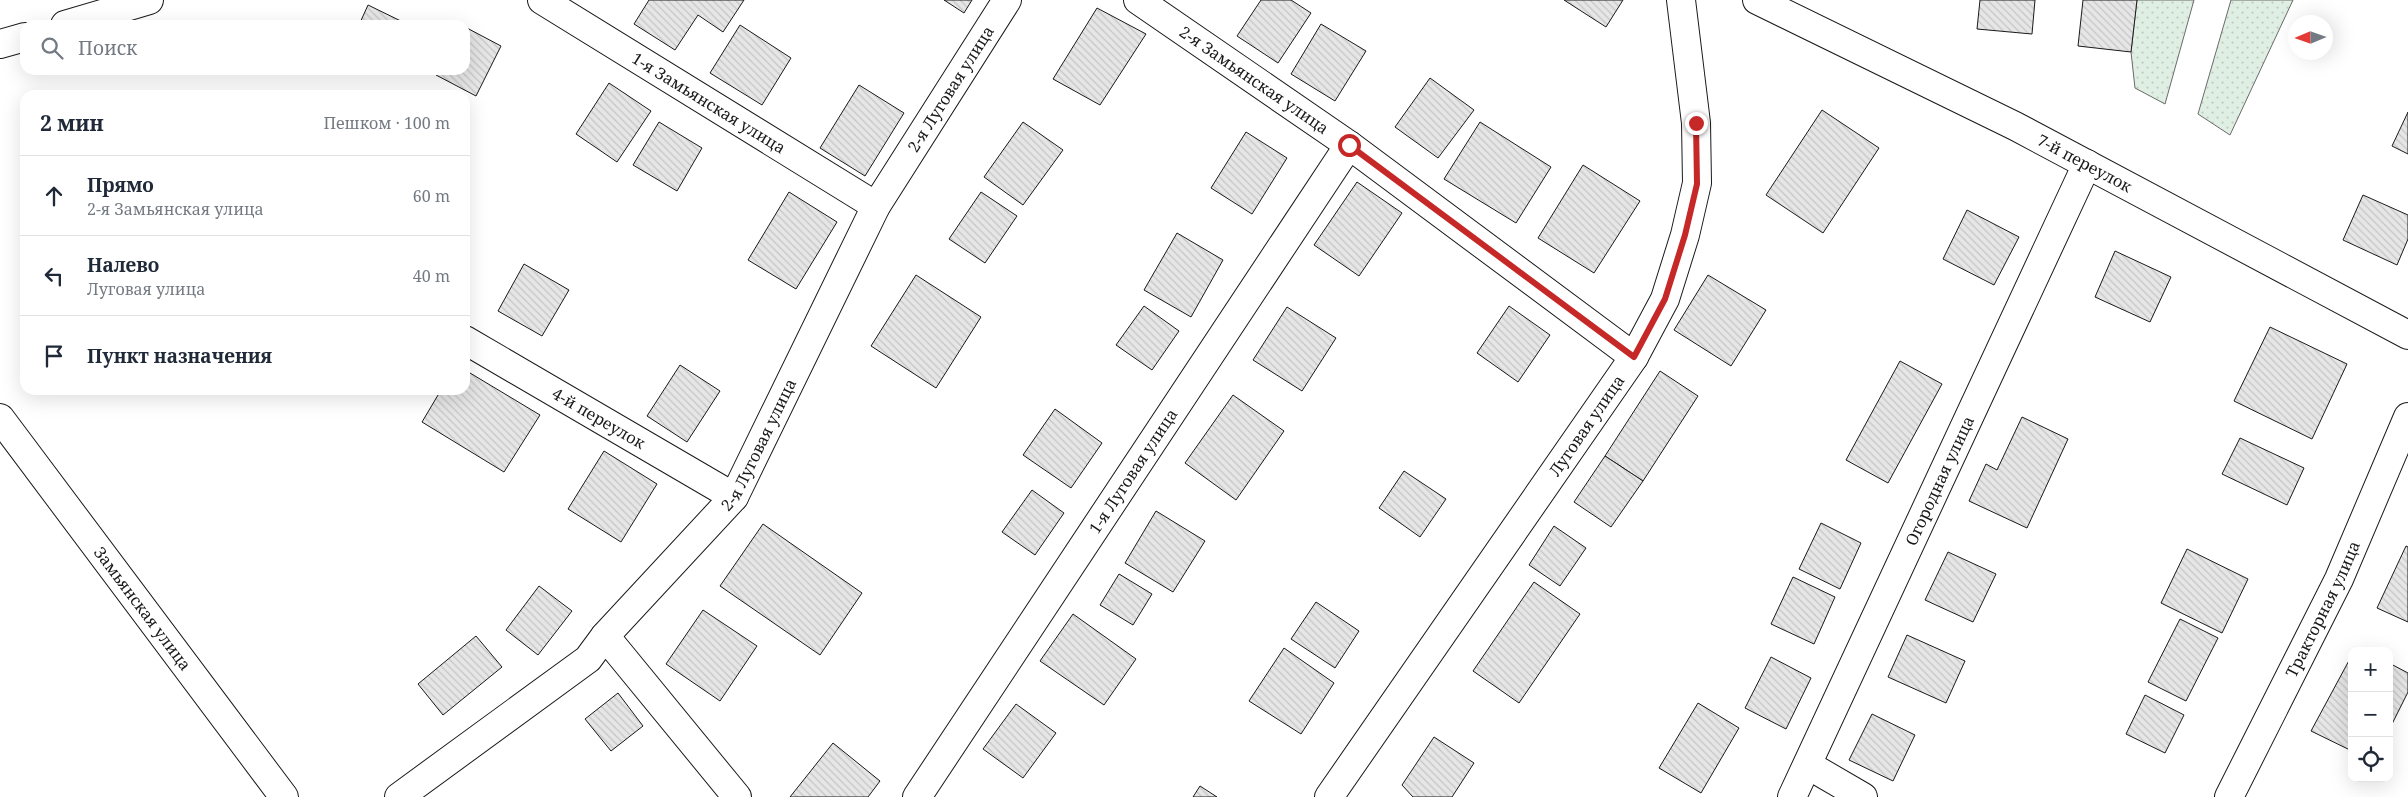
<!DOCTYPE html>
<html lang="ru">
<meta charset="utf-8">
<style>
body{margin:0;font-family:"Noto Serif",serif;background:#f2f2f3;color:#1f2937}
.controls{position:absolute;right:15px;bottom:15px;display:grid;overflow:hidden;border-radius:10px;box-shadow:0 5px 20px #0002}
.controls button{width:45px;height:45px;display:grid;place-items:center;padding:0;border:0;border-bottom:1px solid #e0e1e3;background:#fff;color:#1f2937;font:25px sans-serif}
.compass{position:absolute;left:2288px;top:15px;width:45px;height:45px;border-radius:50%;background:#fff;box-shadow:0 5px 20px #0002;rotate:268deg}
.stop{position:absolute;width:15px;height:15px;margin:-11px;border:4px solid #c62828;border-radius:50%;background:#fff}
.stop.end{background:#c62828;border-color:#fff;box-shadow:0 1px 5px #0008}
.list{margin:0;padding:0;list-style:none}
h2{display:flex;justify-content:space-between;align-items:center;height:65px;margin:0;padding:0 20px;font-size:21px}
h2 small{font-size:16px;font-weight:400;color:#747a83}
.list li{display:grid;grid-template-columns:32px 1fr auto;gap:15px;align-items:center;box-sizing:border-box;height:80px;padding:0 20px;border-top:1px solid #e0e1e3}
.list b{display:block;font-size:19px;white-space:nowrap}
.list p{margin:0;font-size:16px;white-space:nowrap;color:#747a83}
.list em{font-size:16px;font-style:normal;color:#747a83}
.icon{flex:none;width:28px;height:28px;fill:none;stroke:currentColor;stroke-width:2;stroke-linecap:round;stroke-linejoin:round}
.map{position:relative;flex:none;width:2408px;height:797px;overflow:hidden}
.search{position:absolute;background:#fff;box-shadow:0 5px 20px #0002;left:20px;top:20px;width:450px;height:55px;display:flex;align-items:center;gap:12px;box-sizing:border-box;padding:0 18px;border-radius:15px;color:#747a83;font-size:19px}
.panel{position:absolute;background:#fff;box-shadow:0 5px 20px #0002;left:20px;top:90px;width:450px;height:305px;border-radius:15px}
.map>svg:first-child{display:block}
</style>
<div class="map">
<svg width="2408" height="797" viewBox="0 0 2408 797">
<defs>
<pattern id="grass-dots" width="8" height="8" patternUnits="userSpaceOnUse" patternTransform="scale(1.25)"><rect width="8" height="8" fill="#e0efe3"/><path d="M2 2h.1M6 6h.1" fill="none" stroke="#c0ccc2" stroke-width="1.8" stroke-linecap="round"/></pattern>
<pattern id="building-back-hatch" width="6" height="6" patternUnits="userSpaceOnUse" patternTransform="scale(1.25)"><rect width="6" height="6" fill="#e6e6e6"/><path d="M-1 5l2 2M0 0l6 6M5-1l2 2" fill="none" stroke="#c5c5c5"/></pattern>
</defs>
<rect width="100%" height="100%" fill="#fff"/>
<g fill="url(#grass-dots)" stroke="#6a6a6a">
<path d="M2137 0H2194L2165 104 2135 88 2131 52Z"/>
<path d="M2231 0H2293L2230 135 2198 114Z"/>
</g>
<g fill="url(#building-back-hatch)" stroke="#1a1a1a">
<path d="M649 0H744L723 32 698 15 675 50 634 24Z"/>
<path d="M944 0H972L964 13Z"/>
<path d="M1261 0H1291L1311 13 1278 63 1237 36Z"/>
<path d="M1564 0H1623L1606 27Z"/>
<path d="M1980 0H2035L2032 34 1977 29Z"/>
<path d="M2083 0H2137L2131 52 2078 46Z"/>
<path d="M368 5 407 24 406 25H359Z"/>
<path d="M1097 8 1146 34 1100 105 1053 79Z"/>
<path d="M1321 24 1366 51 1335 101 1291 74Z"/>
<path d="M740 25 791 58 762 105 710 73Z"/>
<path d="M465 27 501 46 476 96 436 75 439 70H465Z"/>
<path d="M1430 78 1474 110 1438 158 1395 127Z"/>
<path d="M609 83 651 111 617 162 576 134Z"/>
<path d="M859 85 904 113 865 176 820 148Z"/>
<path d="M1822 110 1879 148 1823 233 1766 195Z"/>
<path d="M2408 112V154L2392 146Z"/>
<path d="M659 122 702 148 677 191 633 165Z"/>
<path d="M1023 122 1063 150 1023 205 984 177Z"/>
<path d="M1480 122 1551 167 1516 223 1444 179Z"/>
<path d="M1246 132 1287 158 1252 214 1211 188Z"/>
<path d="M1583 165 1640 201 1594 273 1538 238Z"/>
<path d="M1357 182 1402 213 1359 276 1314 245Z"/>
<path d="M789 192 837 222 796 289 748 260Z"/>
<path d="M981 192 1017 216 985 263 949 239Z"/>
<path d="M2363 195 2408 215V239L2397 265 2343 240Z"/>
<path d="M1967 210 2019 237 1994 285 1943 259Z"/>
<path d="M1177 233 1223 260 1191 317 1144 290Z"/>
<path d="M2115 251 2171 277 2150 322 2095 297Z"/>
<path d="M524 264 569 290 542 336 498 311Z"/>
<path d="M916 275 981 317 936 388 871 346Z"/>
<path d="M1708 275 1766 310 1731 366 1674 330Z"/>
<path d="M1144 306 1179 331 1152 370 1116 345Z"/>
<path d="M1509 306 1550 335 1518 382 1477 353Z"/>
<path d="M1287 307 1336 338 1302 391 1253 360Z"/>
<path d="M2270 327 2347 364 2312 439 2234 401Z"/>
<path d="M1900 361 1942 384 1888 483 1846 460Z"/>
<path d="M680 365 720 391 687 442 647 416Z"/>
<path d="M465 370 540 415 504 472 422 422 441 390H465Z"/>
<path d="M1660 371 1698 396 1643 481 1605 456Z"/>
<path d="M1233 395 1284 431 1236 500 1185 463Z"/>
<path d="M1055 409 1102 443 1071 488 1023 455Z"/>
<path d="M2022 417 2068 439 2027 528 1969 501 1986 464 1997 470Z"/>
<path d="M2240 438 2304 468 2287 505 2222 474Z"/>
<path d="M604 451 657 484 621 542 568 509Z"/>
<path d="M1605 456 1643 481 1611 527 1574 502Z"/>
<path d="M1404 471 1446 499 1420 537 1379 508Z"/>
<path d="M1032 490 1064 513 1035 555 1002 532Z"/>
<path d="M1156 511 1205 541 1173 592 1125 563Z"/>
<path d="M1821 523 1861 543 1840 589 1799 569Z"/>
<path d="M763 524 862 593 820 655 720 586Z"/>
<path d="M1554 526 1586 548 1560 586 1529 565Z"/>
<path d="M2406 546 2408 547V622L2377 608Z"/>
<path d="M2187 549 2248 579 2222 633 2161 603Z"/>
<path d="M1948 552 1996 574 1973 622 1925 600Z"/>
<path d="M1119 574 1152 594 1133 625 1100 605Z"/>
<path d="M1793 577 1835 597 1814 644 1771 624Z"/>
<path d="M1534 582 1580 614 1519 703 1473 671Z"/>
<path d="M539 586 572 611 538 655 506 630Z"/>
<path d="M1316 602 1359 631 1335 668 1291 639Z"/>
<path d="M703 610 757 646 720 701 666 664Z"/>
<path d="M1073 614 1136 659 1104 705 1040 661Z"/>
<path d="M2180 619 2218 638 2186 701 2148 682Z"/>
<path d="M1907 635 1965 661 1946 703 1888 677Z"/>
<path d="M476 636 502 667 443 715 418 684Z"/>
<path d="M1284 648 1334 683 1301 734 1249 701Z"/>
<path d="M2352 655V751L2311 731Z"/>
<path d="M1771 657 1811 678 1786 729 1745 708Z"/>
<path d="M2389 663 2408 673V692L2389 730Z"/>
<path d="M618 693 643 726 611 751 585 719Z"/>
<path d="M2145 695 2184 715 2165 753 2126 734Z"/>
<path d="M1698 703 1739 728 1701 793 1659 768Z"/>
<path d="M1016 704 1056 733 1023 778 983 749Z"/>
<path d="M1872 714 1915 735 1893 781 1849 760Z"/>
<path d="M1434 737 1474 763 1452 797H1413L1402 785Z"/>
<path d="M833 743 880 781 868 797H790Z"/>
<path d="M1200 786 1217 797H1193Z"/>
</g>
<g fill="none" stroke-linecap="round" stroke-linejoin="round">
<defs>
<g id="street">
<path id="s1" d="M542 0 876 206"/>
<path id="s2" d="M1138 0 1349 145 1634 357"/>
<path id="s3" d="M1757 0 2015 126 2408 335"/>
<path d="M65 25 149 0"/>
<path d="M0 44 25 37"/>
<path id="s4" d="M465 340 734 497"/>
<path id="s5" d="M0 418 284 797"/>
<path d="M605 636 737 797"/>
<path d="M1808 765 1863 797"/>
<path id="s6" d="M399 797 588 659 605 636 734 497 876 206 1007 0"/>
<path id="s7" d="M917 797 1349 145"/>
<path id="s8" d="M1329 797 1634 357 1665 299 1685 235 1697 183 1696 123 1681 0"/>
<path id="s9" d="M1792 797 2087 164"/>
<path id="s10" d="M2229 797 2339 579 2408 417"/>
</g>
</defs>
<use href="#street" stroke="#1a1a1a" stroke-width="30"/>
<use href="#street" stroke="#fff" stroke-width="28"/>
</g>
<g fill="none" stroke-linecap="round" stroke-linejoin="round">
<path stroke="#c62828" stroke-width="6" d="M1349 145 1634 357 1665 299 1685 235 1697 184 1696 123"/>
</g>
<g text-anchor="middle" stroke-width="4" stroke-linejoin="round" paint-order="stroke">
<g font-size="16" fill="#1a1a1a" stroke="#fff">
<text dy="6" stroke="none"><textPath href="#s2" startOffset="141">2-я Замьянская улица</textPath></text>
<text dy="6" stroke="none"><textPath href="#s6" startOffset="915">2-я Луговая улица</textPath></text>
<text dy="6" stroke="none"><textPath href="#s1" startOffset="196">1-я Замьянская улица</textPath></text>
<text dy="6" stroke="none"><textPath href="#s3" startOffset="366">7-й переулок</textPath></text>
<text dy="6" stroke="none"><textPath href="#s4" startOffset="155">4-й переулок</textPath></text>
<text dy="6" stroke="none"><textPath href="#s8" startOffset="452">Луговая улица</textPath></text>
<text dy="6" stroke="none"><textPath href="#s6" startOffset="510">2-я Луговая улица</textPath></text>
<text dy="6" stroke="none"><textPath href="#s7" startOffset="391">1-я Луговая улица</textPath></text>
<text dy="6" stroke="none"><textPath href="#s9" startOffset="349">Огородная улица</textPath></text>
<text dy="6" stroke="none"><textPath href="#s5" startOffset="238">Замьянская улица</textPath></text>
<text dy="6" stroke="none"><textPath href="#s10" startOffset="210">Тракторная улица</textPath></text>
</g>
</g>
</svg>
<div class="controls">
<button>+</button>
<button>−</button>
<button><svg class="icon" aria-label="locate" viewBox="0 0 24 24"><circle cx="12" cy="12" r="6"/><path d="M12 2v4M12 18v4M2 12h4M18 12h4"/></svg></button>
</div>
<svg class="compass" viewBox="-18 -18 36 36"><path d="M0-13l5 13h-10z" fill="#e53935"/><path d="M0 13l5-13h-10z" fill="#747a83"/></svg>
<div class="stop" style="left:1349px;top:145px"></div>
<div class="stop end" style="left:1696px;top:123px"></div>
<div class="search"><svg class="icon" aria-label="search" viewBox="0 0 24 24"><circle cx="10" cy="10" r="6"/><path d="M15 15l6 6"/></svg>Поиск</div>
<section class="panel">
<h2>2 мин<small>Пешком · 100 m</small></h2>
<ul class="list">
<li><svg class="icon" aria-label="ahead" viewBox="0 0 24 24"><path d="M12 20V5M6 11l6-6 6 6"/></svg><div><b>Прямо</b><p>2-я Замьянская улица</p></div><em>60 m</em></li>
<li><svg class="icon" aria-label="left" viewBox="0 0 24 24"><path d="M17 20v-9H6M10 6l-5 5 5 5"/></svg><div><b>Налево</b><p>Луговая улица</p></div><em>40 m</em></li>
<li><svg class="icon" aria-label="arrive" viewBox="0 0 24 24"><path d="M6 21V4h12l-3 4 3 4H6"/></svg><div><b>Пункт назначения</b></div></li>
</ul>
</section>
</div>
